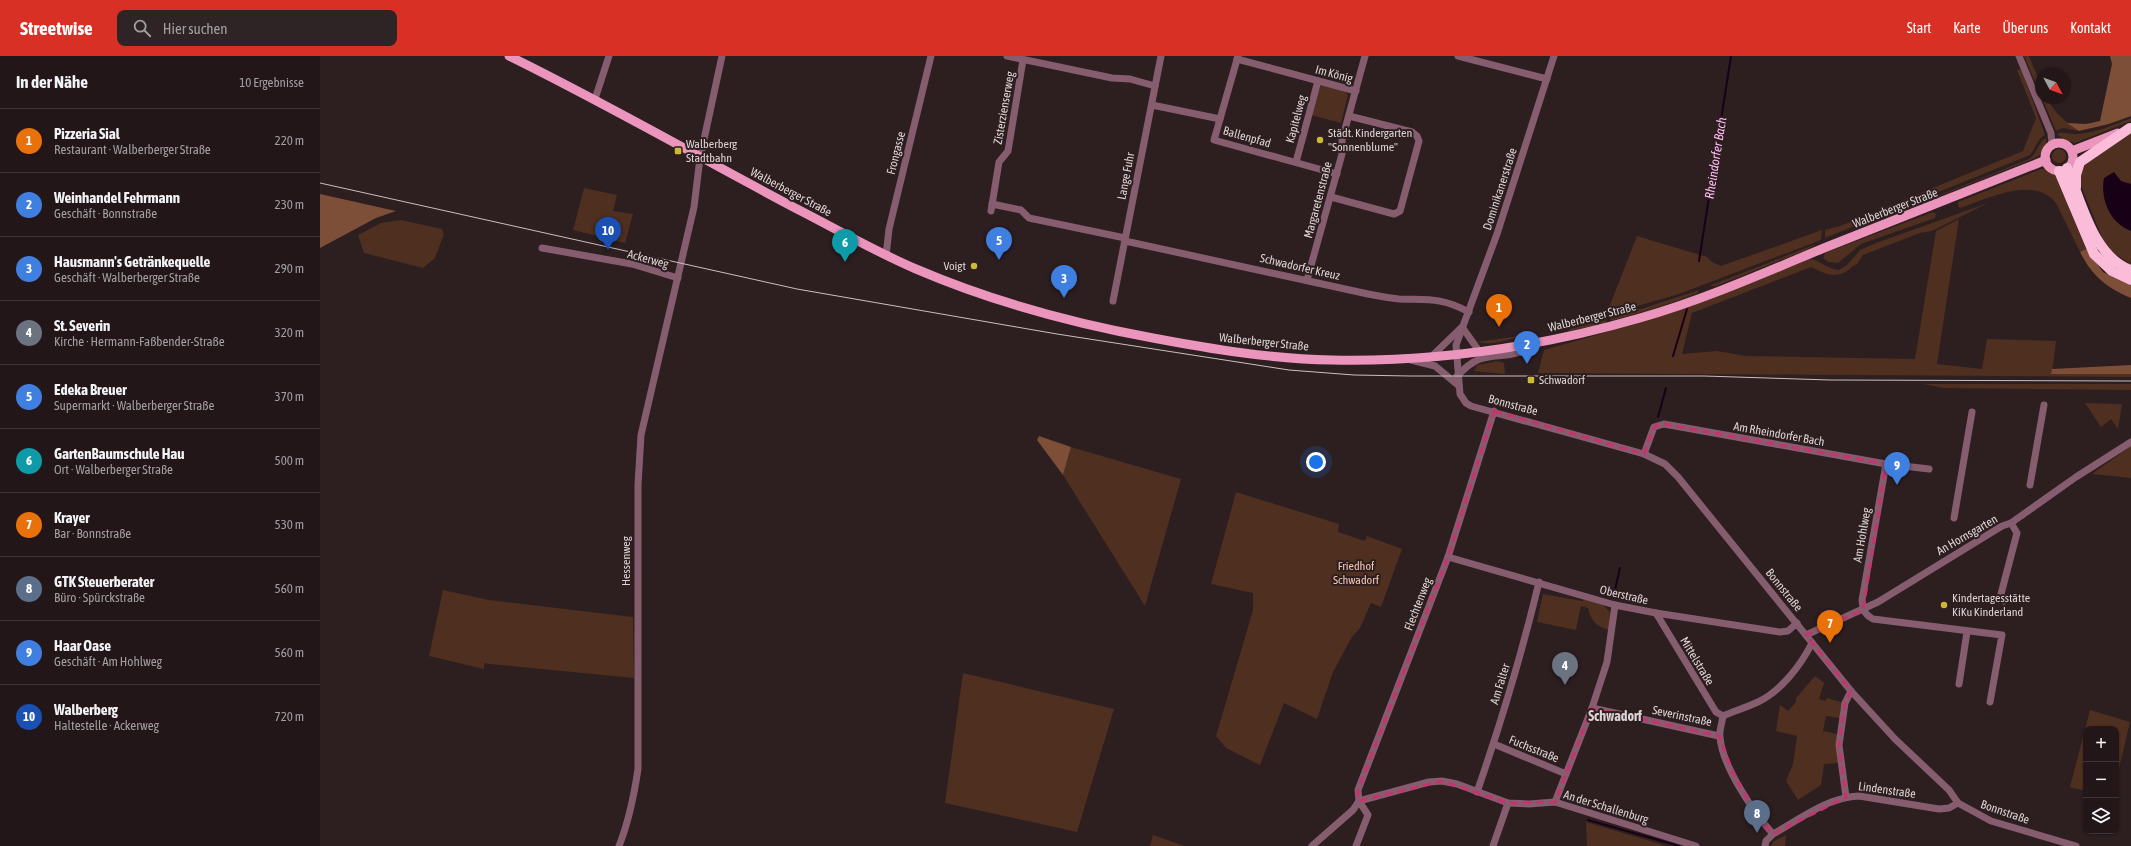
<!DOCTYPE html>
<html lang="de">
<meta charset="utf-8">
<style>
body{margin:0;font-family:"Asap Condensed",sans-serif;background:#2e2325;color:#f1f3f6}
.controls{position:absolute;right:12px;bottom:12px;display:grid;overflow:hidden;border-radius:8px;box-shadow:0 1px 3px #0004}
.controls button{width:36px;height:36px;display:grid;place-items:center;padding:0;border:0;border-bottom:1px solid #3f3537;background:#221618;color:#f1f3f6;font:20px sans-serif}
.compass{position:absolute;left:1715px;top:12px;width:36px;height:36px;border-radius:50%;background:#221618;box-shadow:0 1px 3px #0004;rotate:131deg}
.you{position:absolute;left:996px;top:406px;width:14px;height:14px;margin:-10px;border:3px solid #fff;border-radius:50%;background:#1a73e8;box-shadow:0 0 0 6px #1a73e833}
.badge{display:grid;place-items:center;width:26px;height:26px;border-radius:50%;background:#d93025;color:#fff;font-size:13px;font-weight:700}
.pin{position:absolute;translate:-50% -33px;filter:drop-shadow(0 1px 2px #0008)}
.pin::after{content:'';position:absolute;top:21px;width:14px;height:12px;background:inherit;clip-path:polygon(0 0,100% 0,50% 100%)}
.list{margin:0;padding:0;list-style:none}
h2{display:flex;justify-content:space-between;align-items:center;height:52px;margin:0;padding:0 16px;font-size:17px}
h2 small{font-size:13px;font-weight:400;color:#a29fa2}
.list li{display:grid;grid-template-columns:26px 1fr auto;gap:12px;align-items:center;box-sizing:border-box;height:64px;padding:0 16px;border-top:1px solid #3f3537}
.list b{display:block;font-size:15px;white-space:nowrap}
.list p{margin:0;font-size:13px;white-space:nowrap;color:#a29fa2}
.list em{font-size:13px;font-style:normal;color:#a29fa2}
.icon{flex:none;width:22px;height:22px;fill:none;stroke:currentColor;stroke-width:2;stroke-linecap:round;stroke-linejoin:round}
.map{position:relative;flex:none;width:1811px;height:790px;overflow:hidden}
header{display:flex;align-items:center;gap:24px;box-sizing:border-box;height:56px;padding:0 20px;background:#d93025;color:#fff}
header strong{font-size:19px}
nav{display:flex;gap:22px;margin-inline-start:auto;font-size:14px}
.search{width:280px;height:36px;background:#2e2325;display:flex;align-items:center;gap:10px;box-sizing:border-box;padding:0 14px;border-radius:8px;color:#a29fa2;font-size:15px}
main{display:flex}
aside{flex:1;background:#221618}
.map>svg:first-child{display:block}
</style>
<header>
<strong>Streetwise</strong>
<div class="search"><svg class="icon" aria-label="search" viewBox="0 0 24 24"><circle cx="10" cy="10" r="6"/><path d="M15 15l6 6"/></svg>Hier suchen</div>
<nav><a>Start</a><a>Karte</a><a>Über uns</a><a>Kontakt</a></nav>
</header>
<main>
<aside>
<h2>In der Nähe<small>10 Ergebnisse</small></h2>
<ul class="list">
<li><span class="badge" style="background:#e8710a">1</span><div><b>Pizzeria Sial</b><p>Restaurant · Walberberger Straße</p></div><em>220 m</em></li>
<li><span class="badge" style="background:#3f7fe0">2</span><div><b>Weinhandel Fehrmann</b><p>Geschäft · Bonnstraße</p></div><em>230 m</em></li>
<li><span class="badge" style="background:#3f7fe0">3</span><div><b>Hausmann's Getränkequelle</b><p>Geschäft · Walberberger Straße</p></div><em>290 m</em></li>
<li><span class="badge" style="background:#6b7280">4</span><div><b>St. Severin</b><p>Kirche · Hermann-Faßbender-Straße</p></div><em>320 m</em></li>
<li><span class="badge" style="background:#3f7fe0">5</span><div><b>Edeka Breuer</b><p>Supermarkt · Walberberger Straße</p></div><em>370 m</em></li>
<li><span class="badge" style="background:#0f9aa8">6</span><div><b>GartenBaumschule Hau</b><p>Ort · Walberberger Straße</p></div><em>500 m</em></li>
<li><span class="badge" style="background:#e8710a">7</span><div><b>Krayer</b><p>Bar · Bonnstraße</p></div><em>530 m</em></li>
<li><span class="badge" style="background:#5c6f8a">8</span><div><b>GTK Steuerberater</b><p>Büro · Spürckstraße</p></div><em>560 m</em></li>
<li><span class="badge" style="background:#3f7fe0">9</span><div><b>Haar Oase</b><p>Geschäft · Am Hohlweg</p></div><em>560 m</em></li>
<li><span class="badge" style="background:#1a4fb4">10</span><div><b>Walberberg</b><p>Haltestelle · Ackerweg</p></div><em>720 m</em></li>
</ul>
</aside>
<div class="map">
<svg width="1811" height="790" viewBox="0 0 1811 790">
<rect width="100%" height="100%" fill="#2d1e20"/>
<g fill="#4e2f20">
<path d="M1704 0H1709L1721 29V42H1727C1734 57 1746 66 1759 75L1743 72 1736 75Z"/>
<path d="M1699 13 1702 15 1725 79C1717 83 1716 92 1710 99L1505 182V174L1520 170 1703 95 1716 62 1697 14Z"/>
<path d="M1001 29 1025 35 1028 39 1021 67 991 59Z"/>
<path d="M1811 62V65L1755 87 1743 83 1737 78C1745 75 1750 79 1758 78 1777 76 1794 69 1811 62Z"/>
<path d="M1811 77V208L1793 197 1783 184 1762 132 1759 122 1762 110Z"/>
<path d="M1726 82C1728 90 1723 98 1715 102L1524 178 1709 103C1718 97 1718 86 1726 82Z"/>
<circle cx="1739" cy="100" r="7"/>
<path d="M1727 112 1736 116 1747 139 1748 149 1766 193 1760 196 1736 147C1714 119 1668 143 1640 152L1638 150V146L1721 113Z"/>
<path d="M264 132 297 139 293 155 313 158 305 187 253 174Z"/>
<path d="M1668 147 1612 175 1600 177 1543 199 1537 208C1531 210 1529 215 1523 217 1512 222 1501 216 1491 211L1372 257 1362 298 1397 295 1426 300 1595 303 1616 175 1639 163 1617 308 1662 313 1667 283 1736 285 1732 318H1811V321L1218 317 1224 294 1332 263 1488 203C1500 203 1506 213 1519 214L1527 209 1540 194 1556 187Z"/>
<path d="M1613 156 1616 158 1615 162 1541 188 1518 207 1508 206 1503 202 1505 197Z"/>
<path d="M81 164 122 173 124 178 115 202 103 212 44 197 38 179 61 167Z"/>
<path d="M1502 174 1501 184 1359 238 1286 259 1317 180 1387 201 1392 206 1401 210Z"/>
<path d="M1496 188 1486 194 1396 230H1389Z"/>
<path d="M1379 234 1378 237C1349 248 1320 257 1291 265L1290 263Z"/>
<path d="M1286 264V267L1249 275V273Z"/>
<path d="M1199 280C1186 285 1171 290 1157 286Z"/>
<path d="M1178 305 1184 307 1185 318 1154 315 1157 309Z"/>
<path d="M1603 328H1811V334L1624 332Z"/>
<path d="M1765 347 1802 348 1798 373 1791 363 1781 371Z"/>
<path d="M1811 390V422L1772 418Z"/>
<path d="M751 391 861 423 825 550 743 419Z"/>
<path d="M916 436 1019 468 1018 476 1045 485 1047 480 1082 493 1061 551 1051 547 1040 572 1032 581 1013 616 997 663 964 647 940 709 906 692 896 680 933 554V537L891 528Z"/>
<path d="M123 534 169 544 313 561 314 622 170 608 164 607V613L109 600Z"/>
<path d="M1223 538 1262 545 1266 543 1283 549 1290 556 1289 574C1277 571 1270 564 1268 552L1261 550 1256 574 1217 566Z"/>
<path d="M643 617 794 653 757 776 625 747Z"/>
<path d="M1495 620 1504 627 1499 643 1505 645 1507 642 1524 647 1520 654V662L1506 660 1503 675 1517 678 1520 707 1504 708 1501 729 1478 744 1466 725 1473 708 1477 680 1456 675 1460 649 1468 655 1476 646V642Z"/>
<path d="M1770 654 1810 666 1796 725V673H1766V735L1750 731Z"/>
<path d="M1266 766 1347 790H1267Z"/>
<path d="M833 779 865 790H830Z"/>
<path d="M1466 779 1465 790H1451L1454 785Z"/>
</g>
<g fill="#7d4e38">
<path d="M1790 0H1811V60L1789 68 1759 75 1747 67 1766 68 1780 65 1792 8Z"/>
<path d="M0 138 76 155 56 162 0 192Z"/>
<path d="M1766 193 1783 216 1811 229V242C1787 232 1772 220 1760 196Z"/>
<path d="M1811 309V318H1731L1732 313Z"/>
<path d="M719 380 751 391 743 419 717 384Z"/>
</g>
<path fill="#180016" d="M1794 116 1801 125 1811 128V175C1790 167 1780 143 1784 122Z"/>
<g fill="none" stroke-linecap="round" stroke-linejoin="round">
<g stroke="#180016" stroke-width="2">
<path d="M1379 205 1411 0"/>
<path d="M1353 300 1367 253"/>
<path d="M1338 361 1346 332"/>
<path d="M1293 542 1300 512"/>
<path d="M1268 764 1359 790"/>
</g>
<g stroke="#865d6f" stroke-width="7">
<path d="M687 0 792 22 810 23 835 30"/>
<path d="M1138 0 1227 23"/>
<path d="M1234 0 1177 178 1136 289 1140 338 1146 347 1151 350 1324 398 1345 408 1358 421 1531 635 1575 683 1629 734 1638 747 1671 765 1756 790"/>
<path d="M1699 0 1731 77 1732 89"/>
<path d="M917 3 1036 35"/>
<path d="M275 43 289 0"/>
<path d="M832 49 900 63 894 84 1017 118"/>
<path d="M900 63 918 0"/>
<path d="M976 106 998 25"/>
<path d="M1011 141 1074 158 1080 155 1099 85 1097 80 1092 76 1029 60"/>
<path d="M672 148 701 154 709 162 805 182"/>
<path d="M671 155 679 106 688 95 703 4"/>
<path d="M805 185 1048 238C1058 240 1068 242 1079 243 1108 244 1121 241 1149 256"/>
<path d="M222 192 312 208 358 222"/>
<path d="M566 200 569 173 611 0"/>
<path d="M987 224 1022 98V84L1045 0"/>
<path d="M793 245 841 0"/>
<path d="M1142 271 1159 295"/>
<path d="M1111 301 1141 272"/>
<path d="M1091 304 1115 310 1138 329"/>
<path d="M1137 320C1144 313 1151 306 1160 303 1183 296 1191 304 1214 288"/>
<path d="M1324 398 1334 371 1344 368 1566 408 1609 413"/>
<path d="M1566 408 1542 544C1543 554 1544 558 1553 563L1682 579 1670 646"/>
<path d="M1710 429 1724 349"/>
<path d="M1634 462 1652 356"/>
<path d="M1128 501 1295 549 1336 557 1460 576 1468 575 1477 567"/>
<path d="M1684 545 1681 538 1697 477 1691 467"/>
<path d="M1336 557 1396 656 1403 660"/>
<path d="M1486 579 1558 546 1682 470 1691 467 1756 421 1811 386"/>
<path d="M1639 628 1647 576"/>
<path d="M1272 652 1399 680"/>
<path d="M1403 660C1402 667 1399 675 1400 681 1402 710 1434 757 1453 778"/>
<path d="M1403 660C1415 655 1427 651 1438 646 1461 635 1481 609 1492 587"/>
<path d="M1174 688 1246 718"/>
<path d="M1157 736C1181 667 1202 597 1219 526"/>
<path d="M1526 741 1519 689 1525 647 1531 635"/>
<path d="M1235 746 1272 652 1287 606 1295 549"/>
<path d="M299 790C309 765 314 740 318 713V429L321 379 374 151 380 102 402 0"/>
<path d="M992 790 1033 754 1039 745 1109 726 1122 725 1137 728 1188 747 1209 748 1235 746 1376 790"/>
<path d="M1036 790 1048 759 1039 745 1038 734 1128 501 1174 355"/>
<path d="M1173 790 1188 747"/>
<path d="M1445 790 1446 785 1453 778C1480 763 1508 741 1539 740L1619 753 1629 752 1638 747"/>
</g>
<g stroke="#eb95bd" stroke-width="9">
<path d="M189 0C287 48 382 103 479 154 518 174 556 196 596 213 673 246 751 267 833 282 891 293 952 303 1012 304 1116 306 1220 291 1320 262 1383 244 1444 217 1504 192 1578 162 1652 134 1726 104"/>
<circle cx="1739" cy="101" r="14"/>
<path d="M1752 95 1798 77"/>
</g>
<g stroke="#fabcd8" stroke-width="10">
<path d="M1747 112C1762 146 1773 201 1811 214"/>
<path d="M1739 115 1774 198 1792 215 1811 224"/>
<path d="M1756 131V119L1760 106 1810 72"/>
</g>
<path stroke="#c9bfc0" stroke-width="1" d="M0 127 477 233 737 278 969 314 1034 319 1090 320H1384L1510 324 1811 325"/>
</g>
<path fill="none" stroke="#c6346d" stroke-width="3" stroke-dasharray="8 5" stroke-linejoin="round" d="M1174 355 1324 398 1334 371 1344 368 1566 408 1543 554 1486 579 1531 635 1525 647 1519 689 1526 741 1453 778 1439 762 1415 722 1399 680 1272 652 1235 746 1188 747 1122 725 1039 745 1038 734 1128 501Z"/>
<g fill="#cdb938" stroke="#2d1e20" stroke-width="1.5">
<circle cx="1000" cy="84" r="4"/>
<rect x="354" y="91" width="8" height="8" rx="2"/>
<circle cx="654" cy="210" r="4"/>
<rect x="1207" y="320" width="8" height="8" rx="2"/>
<circle cx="1624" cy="549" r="4"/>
</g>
<g text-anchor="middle" stroke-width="4" stroke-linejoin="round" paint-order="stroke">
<g font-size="12" fill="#ded4d5" stroke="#2d1e20">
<text transform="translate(1014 18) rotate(15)" y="4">Im König</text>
<text transform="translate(684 52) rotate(-80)" y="4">Zisterzienserweg</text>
<text transform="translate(976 63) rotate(-75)" y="4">Kapitelweg</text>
<text transform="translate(927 81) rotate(16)" y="4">Ballenpfad</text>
<text transform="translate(576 97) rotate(-76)" y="4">Frongasse</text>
<text transform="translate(806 120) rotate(-79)" y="4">Lange Fuhr</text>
<text transform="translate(1180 133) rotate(-72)" y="4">Dominikanerstraße</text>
<text transform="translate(471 136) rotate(28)" y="4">Walberberger Straße</text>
<text transform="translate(998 144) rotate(-75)" y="4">Margaretenstraße</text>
<text transform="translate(1575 152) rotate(-21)" y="4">Walberberger Straße</text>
<text transform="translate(328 203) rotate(15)" y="4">Ackerweg</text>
<text transform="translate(980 211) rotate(13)" y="4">Schwadorfer Kreuz</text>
<text transform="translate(1272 261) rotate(-14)" y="4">Walberberger Straße</text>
<text transform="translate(944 286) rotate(6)" y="4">Walberberger Straße</text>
<text transform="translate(1193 349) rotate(15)" y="4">Bonnstraße</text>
<text transform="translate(1459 378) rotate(10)" y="4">Am Rheindorfer Bach</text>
<text transform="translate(1542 479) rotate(-80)" y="4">Am Hohlweg</text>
<text transform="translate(1647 479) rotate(-30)" y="4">An Hornsgarten</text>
<text transform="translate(306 505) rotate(-90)" y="4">Hessenweg</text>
<text transform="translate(1464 534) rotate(51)" y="4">Bonnstraße</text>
<text transform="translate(1304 539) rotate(13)" y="4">Oberstraße</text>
<text transform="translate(1098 548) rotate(-69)" y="4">Flechtenweg</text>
<text transform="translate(1377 605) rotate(59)" y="4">Mittelstraße</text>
<text transform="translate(1180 628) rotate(-73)" y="4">Am Falter</text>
<text transform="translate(1362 660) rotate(12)" y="4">Severinstraße</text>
<text transform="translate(1214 693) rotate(22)" y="4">Fuchsstraße</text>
<text transform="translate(1567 734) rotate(8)" y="4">Lindenstraße</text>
<text transform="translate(1286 751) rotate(17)" y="4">An der Schallenburg</text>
<text transform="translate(1685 756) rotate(19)" y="4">Bonnstraße</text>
</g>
<g font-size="12" fill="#ded4d5" stroke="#2d1e20" text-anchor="start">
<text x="1008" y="81">Städt. Kindergarten<tspan x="1008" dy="14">"Sonnenblume"</tspan></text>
<text x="366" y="92">Walberberg<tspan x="366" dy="14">Stadtbahn</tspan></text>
<text x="646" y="214" text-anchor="end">Voigt</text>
<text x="1219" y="328">Schwadorf</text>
<text x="1632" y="546">Kindertagesstätte<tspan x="1632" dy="14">KiKu Kinderland</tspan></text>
</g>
<g font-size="12" fill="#f6c6b1" stroke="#2d1e20">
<text x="1036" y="514">Friedhof<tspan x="1036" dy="14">Schwadorf</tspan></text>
</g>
<g font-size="13" font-style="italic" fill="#ffbdf4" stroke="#2d1e20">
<text transform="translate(1395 102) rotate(-81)" y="5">Rheindorfer Bach</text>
</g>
<g font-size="14" font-weight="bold" fill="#ded4d5" stroke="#2d1e20">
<text x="1295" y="665">Schwadorf</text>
</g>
</g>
</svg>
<div class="controls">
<button>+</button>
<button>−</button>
<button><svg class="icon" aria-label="layers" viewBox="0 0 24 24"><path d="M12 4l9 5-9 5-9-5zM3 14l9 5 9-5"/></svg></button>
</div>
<svg class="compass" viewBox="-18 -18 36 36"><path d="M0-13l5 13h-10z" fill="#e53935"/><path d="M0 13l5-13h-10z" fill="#a29fa2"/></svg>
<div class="you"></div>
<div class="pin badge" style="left:1179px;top:271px;background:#e8710a">1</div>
<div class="pin badge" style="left:1207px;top:308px;background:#3f7fe0">2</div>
<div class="pin badge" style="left:744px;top:242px;background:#3f7fe0">3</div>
<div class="pin badge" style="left:1245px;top:629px;background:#6b7280">4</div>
<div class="pin badge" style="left:679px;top:204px;background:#3f7fe0">5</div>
<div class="pin badge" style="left:525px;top:206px;background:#0f9aa8">6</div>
<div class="pin badge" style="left:1510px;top:587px;background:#e8710a">7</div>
<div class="pin badge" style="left:1437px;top:777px;background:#5c6f8a">8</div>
<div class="pin badge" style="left:1577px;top:429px;background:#3f7fe0">9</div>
<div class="pin badge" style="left:288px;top:194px;background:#1a4fb4">10</div>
</div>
</main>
